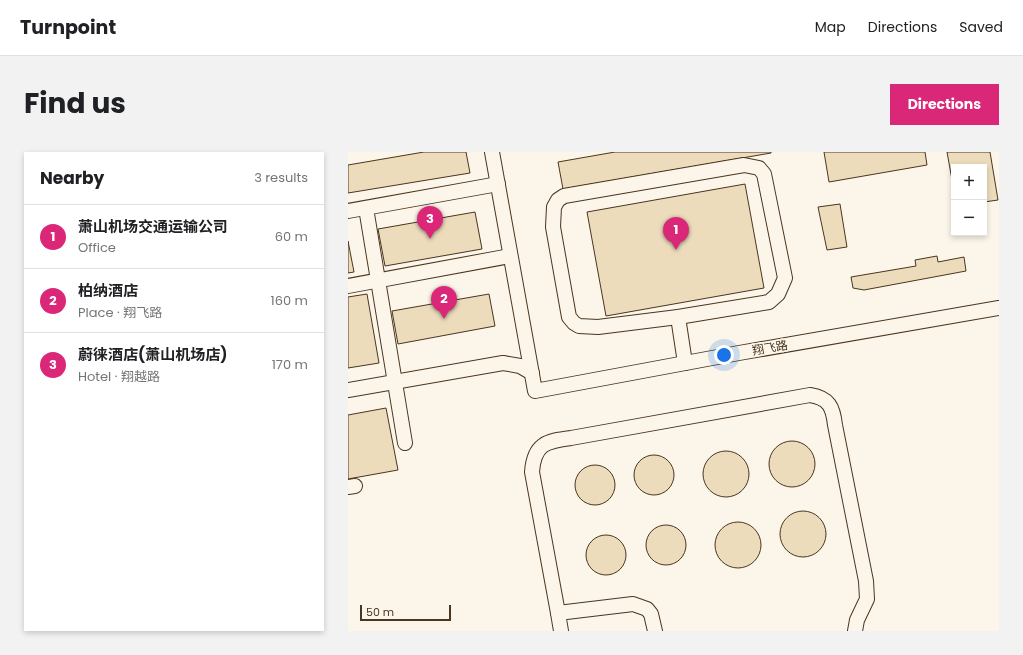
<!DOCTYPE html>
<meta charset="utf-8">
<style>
body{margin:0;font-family:Poppins,"Noto Sans SC",sans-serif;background:#f2f2f2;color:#202124}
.controls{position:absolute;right:12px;top:12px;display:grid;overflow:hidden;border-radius:0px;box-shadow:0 2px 6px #0003}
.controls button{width:36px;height:36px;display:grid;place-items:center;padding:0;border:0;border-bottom:1px solid #e0e0e0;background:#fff;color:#202124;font:20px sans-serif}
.scale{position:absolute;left:12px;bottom:10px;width:91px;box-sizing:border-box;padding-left:4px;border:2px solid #4a3520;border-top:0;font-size:11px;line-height:14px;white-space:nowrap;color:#4a3520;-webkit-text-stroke:3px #fbf6e9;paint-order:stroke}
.you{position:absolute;left:376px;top:203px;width:14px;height:14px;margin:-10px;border:3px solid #fff;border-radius:50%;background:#1a73e8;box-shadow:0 0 0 6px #1a73e833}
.badge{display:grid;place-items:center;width:26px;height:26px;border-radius:50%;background:#db2777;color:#fff;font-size:13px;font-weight:700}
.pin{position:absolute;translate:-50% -33px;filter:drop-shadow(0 1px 2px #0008)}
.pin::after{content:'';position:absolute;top:21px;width:14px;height:12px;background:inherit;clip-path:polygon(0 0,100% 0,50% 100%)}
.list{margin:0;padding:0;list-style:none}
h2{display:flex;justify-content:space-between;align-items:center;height:52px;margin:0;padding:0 16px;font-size:17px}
h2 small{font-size:13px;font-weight:400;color:#757577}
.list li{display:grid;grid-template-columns:26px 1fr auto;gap:12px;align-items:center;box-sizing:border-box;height:64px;padding:0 16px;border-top:1px solid #e0e0e0}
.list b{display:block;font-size:15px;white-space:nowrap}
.list p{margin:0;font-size:13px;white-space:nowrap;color:#757577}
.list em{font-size:13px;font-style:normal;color:#757577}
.map{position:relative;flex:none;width:651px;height:479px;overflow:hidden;border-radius:0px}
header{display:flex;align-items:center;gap:24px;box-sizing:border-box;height:56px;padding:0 20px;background:#fff;border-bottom:1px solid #e0e0e0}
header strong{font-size:19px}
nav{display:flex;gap:22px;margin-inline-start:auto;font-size:14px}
.intro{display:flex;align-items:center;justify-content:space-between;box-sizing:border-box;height:96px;padding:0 24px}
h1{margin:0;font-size:28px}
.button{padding:10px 18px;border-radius:0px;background:#db2777;color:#fff;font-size:14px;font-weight:700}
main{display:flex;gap:24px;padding:0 24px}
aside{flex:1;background:#fff;border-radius:0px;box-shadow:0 2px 6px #0003}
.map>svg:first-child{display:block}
</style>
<header>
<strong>Turnpoint</strong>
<nav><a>Map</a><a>Directions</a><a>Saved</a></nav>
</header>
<div class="intro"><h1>Find us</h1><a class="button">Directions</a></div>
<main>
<aside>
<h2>Nearby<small>3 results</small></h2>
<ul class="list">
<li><span class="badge">1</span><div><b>萧山机场交通运输公司</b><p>Office</p></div><em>60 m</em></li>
<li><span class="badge">2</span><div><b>柏纳酒店</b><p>Place · 翔飞路</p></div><em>160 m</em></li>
<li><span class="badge">3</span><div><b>蔚徕酒店(萧山机场店)</b><p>Hotel · 翔越路</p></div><em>170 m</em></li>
</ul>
</aside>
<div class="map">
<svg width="651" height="479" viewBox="0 0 651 479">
<rect width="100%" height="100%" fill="#fbf6e9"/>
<g fill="#ecdcbc" stroke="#4a3520">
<path d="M76 0H118L122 21 0 41V13Z"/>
<path d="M267 0H423V1L215 37 210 10Z"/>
<path d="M476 0H577L579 13 481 30Z"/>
<path d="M599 0H642L650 48 636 50V15H606V39Z"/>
<path d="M397 32 416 136 258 164 239 60Z"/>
<path d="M492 52 499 95 479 98 470 55Z"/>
<path d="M127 60 134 97 37 114 30 77Z"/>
<path d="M0 89 6 120 0 121Z"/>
<path d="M589 104 590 110 616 105 618 119 516 138 505 136 503 125 568 114 567 108Z"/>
<path d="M19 142 31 211 0 216V145Z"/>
<path d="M141 142 147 174 50 192 44 159Z"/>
<path d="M38 256 50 318 0 327V263Z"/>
<circle cx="444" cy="312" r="23"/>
<circle cx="378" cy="322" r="23"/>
<circle cx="306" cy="323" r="20"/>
<circle cx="247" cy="333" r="20"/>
<circle cx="455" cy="382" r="23"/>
<circle cx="390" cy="393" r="23"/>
<circle cx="318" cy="393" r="20"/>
<circle cx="258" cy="403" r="20"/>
</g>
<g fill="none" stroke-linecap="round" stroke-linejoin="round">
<defs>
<g id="minor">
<path d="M144 0 187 239 391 201 651 156"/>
<path d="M396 13 411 16 416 22 437 126 430 142 421 150 330 165 250 175 231 174 226 171 221 165 205 75 206 55 210 48 216 44Z"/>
<path d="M18 56 57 291"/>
<path d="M0 59 150 32"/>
<path d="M0 134 162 104"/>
<path d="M330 165 337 211"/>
<path d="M0 238 155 211 172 214 184 221"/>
<path d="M0 335 7 334"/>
<path d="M210 461 184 320C186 292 198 289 223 286L462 243C481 246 485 255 487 273L518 429 519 447 509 468 507 479"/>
<path d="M213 479 210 461 285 452 299 457 303 462 307 479"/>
</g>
</defs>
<use href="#minor" stroke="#4a3520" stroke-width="16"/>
<use href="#minor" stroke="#fbf6e9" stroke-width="14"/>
</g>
<g text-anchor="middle" stroke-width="3" stroke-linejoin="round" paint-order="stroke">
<g font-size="12" fill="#4a3520" stroke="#fbf6e9">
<text transform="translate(422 196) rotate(-10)" y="4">翔飞路</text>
</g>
</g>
</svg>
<div class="controls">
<button>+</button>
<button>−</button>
</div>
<div class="scale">50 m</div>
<div class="you"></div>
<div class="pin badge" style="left:328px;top:98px">1</div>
<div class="pin badge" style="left:96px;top:167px">2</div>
<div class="pin badge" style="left:82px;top:87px">3</div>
</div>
</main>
